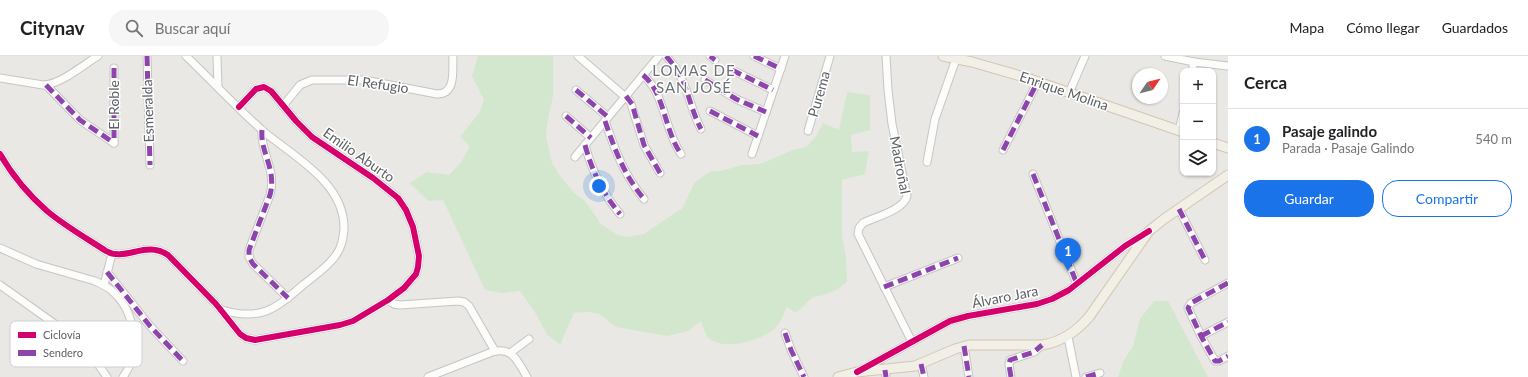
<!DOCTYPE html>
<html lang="es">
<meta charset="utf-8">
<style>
body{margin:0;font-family:Lato,sans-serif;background:#f6f6f6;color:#202124}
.controls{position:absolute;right:12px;top:12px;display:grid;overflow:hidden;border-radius:8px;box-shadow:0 1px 3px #0004}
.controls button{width:36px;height:36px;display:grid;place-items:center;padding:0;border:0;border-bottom:1px solid #e0e0e0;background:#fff;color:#202124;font:20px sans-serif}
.compass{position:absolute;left:1132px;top:12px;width:36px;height:36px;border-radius:50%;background:#fff;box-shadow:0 1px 3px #0004;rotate:55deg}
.you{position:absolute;left:599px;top:130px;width:14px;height:14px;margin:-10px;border:3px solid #fff;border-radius:50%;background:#1a73e8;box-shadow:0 0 0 6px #1a73e833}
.badge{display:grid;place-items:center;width:26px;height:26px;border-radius:50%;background:#1a73e8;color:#fff;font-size:13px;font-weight:700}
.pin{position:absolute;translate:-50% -33px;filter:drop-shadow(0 1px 2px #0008)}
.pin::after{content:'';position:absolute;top:21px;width:14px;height:12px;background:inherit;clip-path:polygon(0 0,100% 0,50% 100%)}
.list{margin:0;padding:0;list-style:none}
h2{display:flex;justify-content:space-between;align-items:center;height:52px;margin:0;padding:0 16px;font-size:17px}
h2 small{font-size:13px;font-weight:400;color:#757577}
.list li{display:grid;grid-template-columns:26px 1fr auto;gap:12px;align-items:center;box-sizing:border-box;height:60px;padding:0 16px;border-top:1px solid #e0e0e0}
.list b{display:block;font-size:15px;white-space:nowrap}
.list p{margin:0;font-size:13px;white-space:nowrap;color:#757577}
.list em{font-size:13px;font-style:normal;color:#757577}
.actions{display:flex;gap:8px;padding:12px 16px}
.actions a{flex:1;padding:9px 0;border:1px solid #1a73e8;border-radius:16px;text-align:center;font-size:14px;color:#1a73e8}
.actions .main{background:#1a73e8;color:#fff}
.icon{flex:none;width:22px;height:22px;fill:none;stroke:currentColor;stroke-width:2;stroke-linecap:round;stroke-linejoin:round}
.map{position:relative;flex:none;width:1228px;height:321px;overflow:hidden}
header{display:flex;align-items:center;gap:24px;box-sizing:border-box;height:56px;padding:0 20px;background:#fff;border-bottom:1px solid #e0e0e0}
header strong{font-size:19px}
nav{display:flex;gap:22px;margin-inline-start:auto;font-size:14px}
.search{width:280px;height:36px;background:#f6f6f6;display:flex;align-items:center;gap:10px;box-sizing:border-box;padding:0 14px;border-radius:16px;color:#757577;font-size:15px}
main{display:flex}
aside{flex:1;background:#fff}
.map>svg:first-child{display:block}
</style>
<header>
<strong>Citynav</strong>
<div class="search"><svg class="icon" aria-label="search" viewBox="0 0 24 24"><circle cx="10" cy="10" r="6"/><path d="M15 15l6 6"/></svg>Buscar aquí</div>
<nav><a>Mapa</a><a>Cómo llegar</a><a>Guardados</a></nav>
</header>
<main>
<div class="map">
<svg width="1228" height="321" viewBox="0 0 1228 321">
<rect width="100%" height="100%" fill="#eae8e4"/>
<g fill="#d3e7ce">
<path d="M478 0H553V40L547 68 546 80 552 107 561 121 574 137 585 145 601 168 618 179 627 181 644 178 673 158 682 153 695 126 711 115H721L742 109 760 108 793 94 806 91 815 82 823 67 839 74 847 36 870 39V74L851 79 852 96 869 95 865 118 842 124V179L846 201 847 226 836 234 824 239 813 241 796 257 787 251C784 257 781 265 777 270 766 283 729 294 713 285 706 282 703 271 701 265L688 275 667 280 616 271 599 258 589 256 574 257 560 289 547 278 534 255 520 235 502 237 485 234 443 144 428 145 410 127 427 116 449 119 461 106 470 90 460 81 479 57 484 44 472 20Z"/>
<path d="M1154 245H1168L1208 321H1118L1123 306 1133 290 1140 263Z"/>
</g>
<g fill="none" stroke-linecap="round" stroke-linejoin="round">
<defs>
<g id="minor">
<path d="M147 0 150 109"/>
<path d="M186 0C212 25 236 51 262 74 292 100 345 126 344 173 343 182 342 191 336 199 328 211 314 220 303 229 274 254 261 265 222 254"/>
<path d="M217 0 218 31"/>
<path d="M578 0 630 45 644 89 660 117"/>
<path d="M666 0C689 25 687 46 701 73"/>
<path d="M710 0 715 4"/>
<path d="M754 0 781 13"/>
<path d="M886 0 888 34 892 68 907 140C904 154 875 161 863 167L859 172 858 178 912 286"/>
<path d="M1165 0 1194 6 1228 10"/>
<path d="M114 12V87"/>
<path d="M732 14 773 34"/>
<path d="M1192 15 1194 6"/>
<path d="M643 19C665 37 664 74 681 98"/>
<path d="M0 22 43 29C60 29 83 9 98 0"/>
<path d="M705 24 736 43 766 56"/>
<path d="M46 29 80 64 114 87"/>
<path d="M576 34 608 61"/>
<path d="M1069 37 1085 0"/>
<path d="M283 50 300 29 312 24H364L437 38C457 38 452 13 453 0"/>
<path d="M710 55 758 80"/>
<path d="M566 60 591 82"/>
<path d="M605 65C615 94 624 119 644 143"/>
<path d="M262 74C260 97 277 113 270 139L249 194V201L253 208 288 242"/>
<path d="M808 75 830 0"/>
<path d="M1179 75 1183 57"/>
<path d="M585 89C592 115 603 138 620 158"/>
<path d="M1003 94 1038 25"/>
<path d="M0 98C12 119 29 139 47 155 65 170 86 182 106 195 125 206 146 184 168 199L216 248 240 278 246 282 255 284 340 269 353 265 388 244 404 232 416 218 418 211 419 200 413 171 406 154 398 142 373 122 312 81 296 65 271 35 264 31 256 33 239 51"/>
<path d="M752 98 785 0"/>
<path d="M575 101 659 0"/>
<path d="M927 106 935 63 957 0"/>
<path d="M1033 118 1077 228"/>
<path d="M1179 153 1205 204"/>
<path d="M0 192 36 208 95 225C101 228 106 230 111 234 135 254 142 296 123 321"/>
<path d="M107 216 150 270 183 305"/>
<path d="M1228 227 1191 247 1188 252 1201 280 1215 305H1219L1228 300"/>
<path d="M0 229 76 283 93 301 107 321"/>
<path d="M104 229 112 198"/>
<path d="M884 231 958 202"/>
<path d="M388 244 394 248 400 249 458 245 464 246 469 250 495 295"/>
<path d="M785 277 791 294 804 321"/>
<path d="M1201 280 1228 266"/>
<path d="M1068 281 1076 321"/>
<path d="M964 290 969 321"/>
<path d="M510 297 529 283"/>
<path d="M921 308 924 321"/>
<path d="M861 314 950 265 968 260 1037 248 1052 243 1069 234 1125 190 1147 176"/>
<path d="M885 314 886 321"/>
<path d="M428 321 492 296C513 290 518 306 527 321"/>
<path d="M1011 321 1009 309 1010 304 1034 296 1042 289"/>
<path d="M1086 321 1100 317"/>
</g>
<g id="major">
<path d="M943 0 972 6 1024 21 1183 76"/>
<path d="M1213 87 1228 92"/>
<path d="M838 321 857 316 915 310 955 293 969 289H1042C1062 286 1076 276 1089 261L1149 175 1164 163 1228 119"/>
</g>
</defs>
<use href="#minor" stroke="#c5c5c4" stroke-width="9"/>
<use href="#major" stroke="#d3c6b0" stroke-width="11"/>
<use href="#minor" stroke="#fcfcfb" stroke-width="7"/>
<use href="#major" stroke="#f2efe7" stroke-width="9"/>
<g stroke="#8e44ad" stroke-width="5" stroke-dasharray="10 5" stroke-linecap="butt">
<path d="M147 0 150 109"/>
<path d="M666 0C689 25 687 46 701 73"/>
<path d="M710 0 715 4"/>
<path d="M754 0 781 13"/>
<path d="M114 12V87"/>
<path d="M732 14 773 34"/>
<path d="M643 19C665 37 664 74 681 98"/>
<path d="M705 24 736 43 766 56"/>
<path d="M46 29 80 64 114 87"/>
<path d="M576 34 608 61"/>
<path d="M626 40 632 48 644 89 660 117"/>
<path d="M710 55 758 80"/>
<path d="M566 60 591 82"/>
<path d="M605 65C615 94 624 119 644 143"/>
<path d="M262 74C260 97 277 113 270 139L249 194V201L253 208 288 242"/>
<path d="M585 89C592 115 603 138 620 158"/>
<path d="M1003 94 1038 25"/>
<path d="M1033 118 1077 228"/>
<path d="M1179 153 1205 204"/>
<path d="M107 216 150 270 183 305"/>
<path d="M1228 227 1191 247 1188 252 1201 280 1215 305H1219L1228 300"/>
<path d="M884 231 958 202"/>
<path d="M785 277 791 294 804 321"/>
<path d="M1201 280 1228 266"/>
<path d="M964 290 969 321"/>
<path d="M921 308 924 321"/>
<path d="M885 314 886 321"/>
<path d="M1011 321 1009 309 1010 304 1034 296 1042 289"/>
<path d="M1086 321 1100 317"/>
</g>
<defs>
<g id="cycleway">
<path d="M0 98C12 119 29 139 47 155 65 170 86 182 106 195 125 206 146 184 168 199L216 248 240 278 246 282 255 284 340 269 353 265 388 244 404 232 416 218 418 211 419 200 413 171 406 154 398 142 373 122 312 81 296 65 271 35 264 31 256 33 239 51"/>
<path d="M857 316 950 265 968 260 1037 248 1052 243 1069 234 1125 190 1149 175"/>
</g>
</defs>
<use href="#cycleway" stroke="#fff" stroke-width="8"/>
<use href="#cycleway" stroke="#d6006c" stroke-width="6"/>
</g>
<g text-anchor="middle" stroke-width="3" stroke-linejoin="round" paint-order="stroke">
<g font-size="14" fill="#5a5f63" stroke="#fff">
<text transform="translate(378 28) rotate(8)" y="5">El Refugio</text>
<text transform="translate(1064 35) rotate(19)" y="5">Enrique Molina</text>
<text transform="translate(819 38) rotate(-74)" y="5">Purema</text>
<text transform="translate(114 49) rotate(-90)" y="5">El Roble</text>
<text transform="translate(148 55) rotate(-92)" y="5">Esmeralda</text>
<text transform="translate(359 99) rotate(35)" y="5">Emilio Aburto</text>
<text transform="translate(900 109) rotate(79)" y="5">Madroñal</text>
<text transform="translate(1005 241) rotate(-11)" y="5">Álvaro Jara</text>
</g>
<g font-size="15" letter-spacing="1" fill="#6b7175" stroke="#fff">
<text x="694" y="20">LOMAS DE<tspan x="694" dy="17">SAN JOSÉ</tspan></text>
</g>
</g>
<rect x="10" y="265" width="132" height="46" rx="6" fill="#fff" stroke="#cecfd0" stroke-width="1"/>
<rect x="18" y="276" width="18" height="6" fill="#d6006c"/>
<rect x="18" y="294" width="18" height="6" fill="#8e44ad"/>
<g font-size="11" fill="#5a5f63">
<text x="43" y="283">Ciclovía</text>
<text x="43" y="301">Sendero</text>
</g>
</svg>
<div class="controls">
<button>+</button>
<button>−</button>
<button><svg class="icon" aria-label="layers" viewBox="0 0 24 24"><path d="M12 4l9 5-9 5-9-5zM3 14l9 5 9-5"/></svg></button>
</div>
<svg class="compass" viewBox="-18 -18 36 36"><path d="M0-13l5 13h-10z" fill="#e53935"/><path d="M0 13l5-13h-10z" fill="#757577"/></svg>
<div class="you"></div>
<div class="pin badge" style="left:1068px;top:215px">1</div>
</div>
<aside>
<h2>Cerca<small></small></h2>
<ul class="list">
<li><span class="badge">1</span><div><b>Pasaje galindo</b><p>Parada · Pasaje Galindo</p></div><em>540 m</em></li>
</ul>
<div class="actions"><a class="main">Guardar</a><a>Compartir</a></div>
</aside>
</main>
